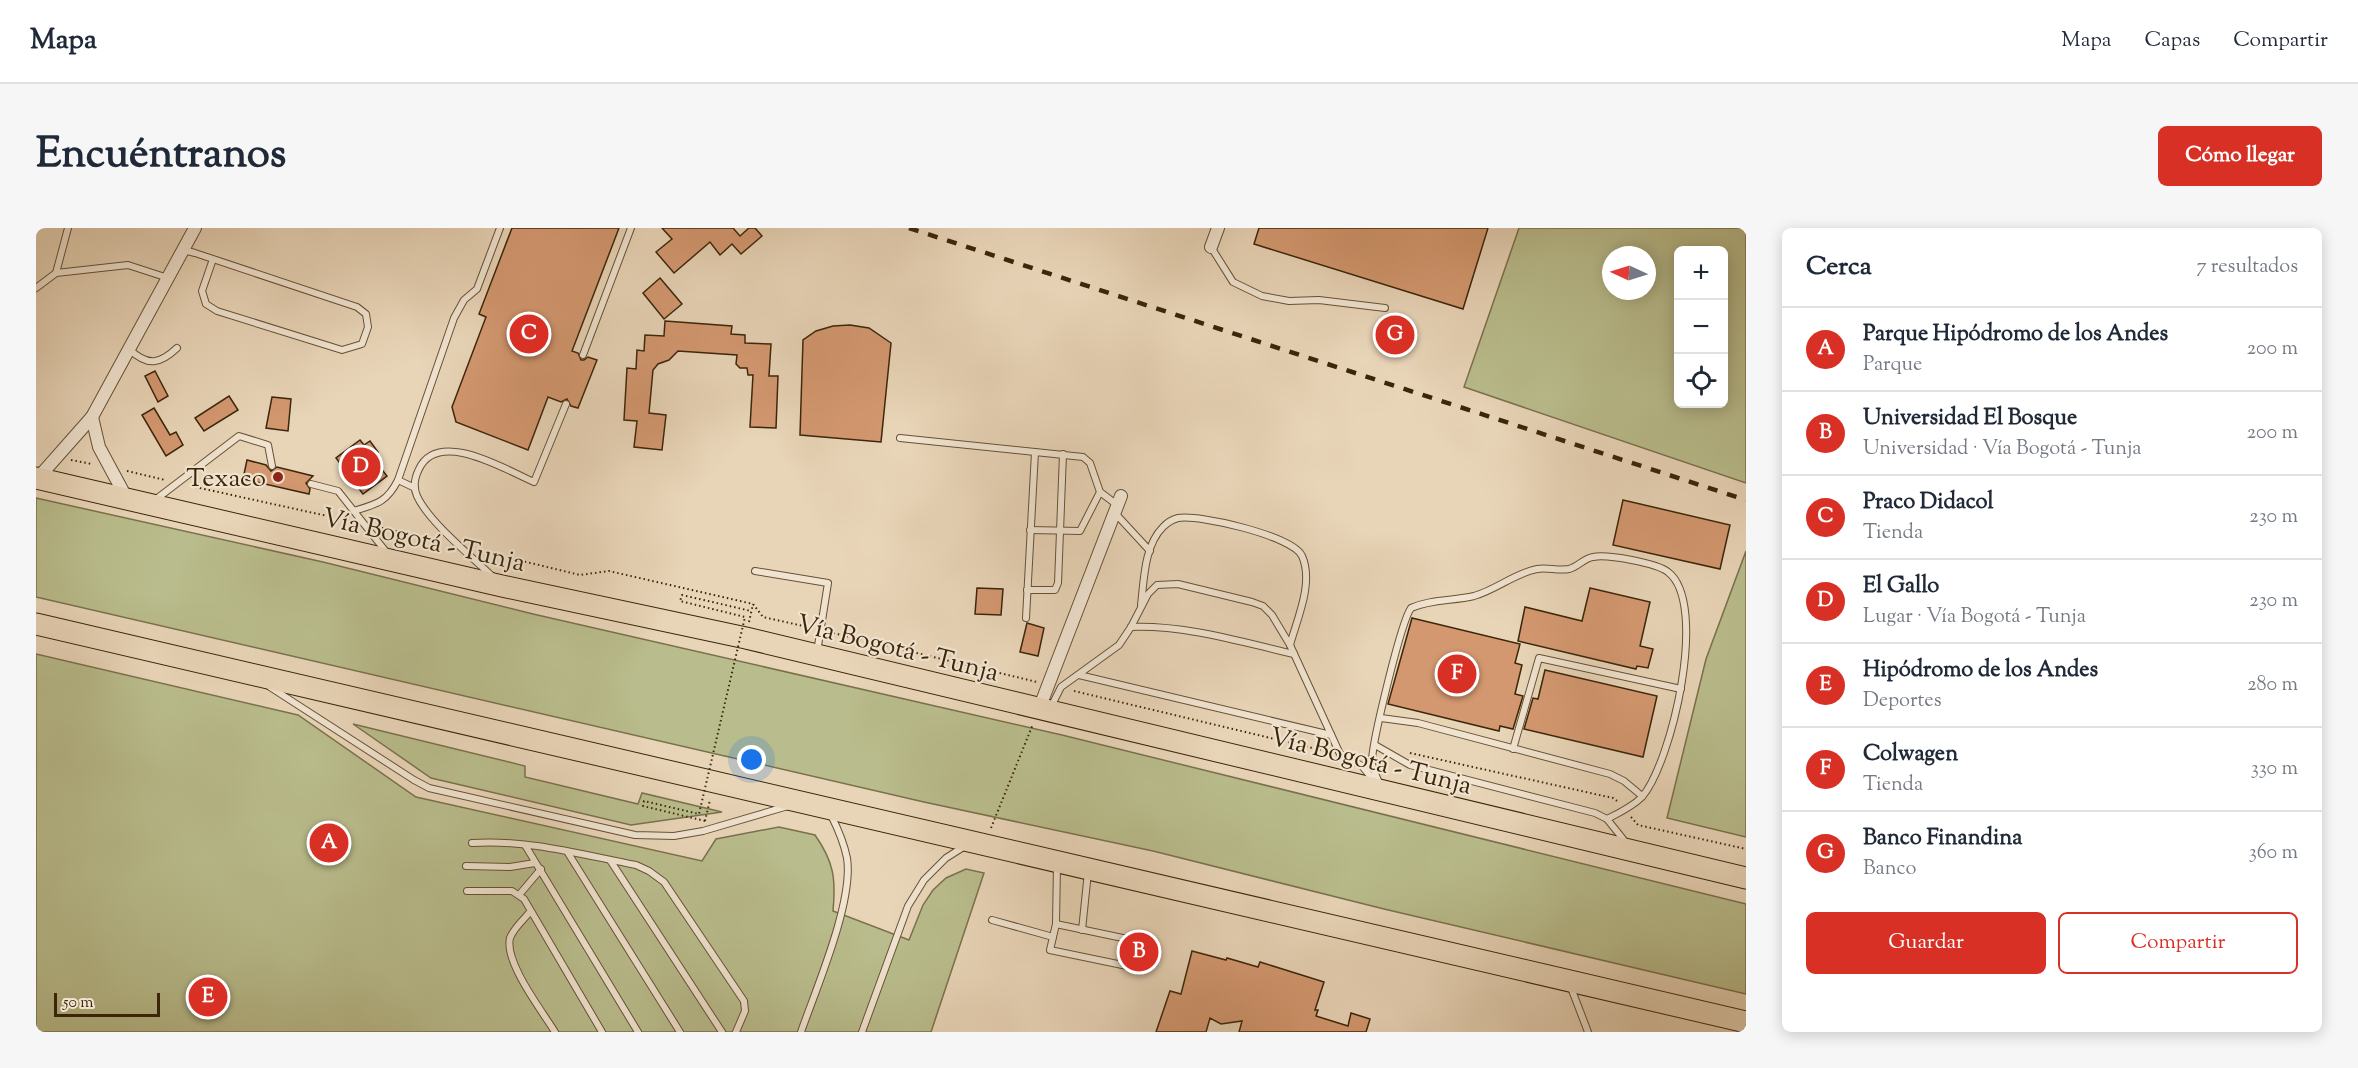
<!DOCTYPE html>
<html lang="es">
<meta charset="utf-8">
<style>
body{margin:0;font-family:"Sorts Mill Goudy",serif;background:#f6f6f7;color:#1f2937}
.controls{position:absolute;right:18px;top:18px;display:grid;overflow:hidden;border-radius:9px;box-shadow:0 3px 15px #0003}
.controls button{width:54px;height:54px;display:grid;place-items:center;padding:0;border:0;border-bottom:2px solid #e0e1e3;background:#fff;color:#1f2937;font:30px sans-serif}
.compass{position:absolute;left:1566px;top:18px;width:54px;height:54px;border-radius:50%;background:#fff;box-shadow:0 3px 15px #0003;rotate:274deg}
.scale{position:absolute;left:18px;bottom:15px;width:106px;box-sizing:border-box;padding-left:6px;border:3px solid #3b260a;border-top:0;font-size:16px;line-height:21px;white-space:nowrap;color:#3b260a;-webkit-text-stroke:4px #f0e3d0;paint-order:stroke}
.you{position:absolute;left:716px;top:532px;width:21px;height:21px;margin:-15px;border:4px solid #fff;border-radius:50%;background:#1a73e8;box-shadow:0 0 0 9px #1a73e833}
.badge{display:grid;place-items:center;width:39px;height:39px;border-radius:50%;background:#d93025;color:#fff;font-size:20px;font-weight:700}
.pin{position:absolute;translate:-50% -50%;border:3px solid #fff;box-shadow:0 2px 6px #0006}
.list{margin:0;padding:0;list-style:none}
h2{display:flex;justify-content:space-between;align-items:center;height:78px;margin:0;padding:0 24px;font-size:26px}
h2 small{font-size:20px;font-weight:400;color:#747a83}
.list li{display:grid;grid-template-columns:39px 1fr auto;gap:18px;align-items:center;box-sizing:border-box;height:84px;padding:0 24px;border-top:2px solid #e0e1e3}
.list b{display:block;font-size:22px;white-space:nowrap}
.list p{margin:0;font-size:20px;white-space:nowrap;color:#747a83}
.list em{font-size:20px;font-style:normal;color:#747a83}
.actions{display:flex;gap:12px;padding:18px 24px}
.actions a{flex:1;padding:14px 0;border:2px solid #d93025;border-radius:9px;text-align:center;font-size:21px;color:#d93025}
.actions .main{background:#d93025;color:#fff}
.icon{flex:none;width:33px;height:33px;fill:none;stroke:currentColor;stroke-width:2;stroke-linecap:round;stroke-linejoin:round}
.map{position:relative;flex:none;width:1710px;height:804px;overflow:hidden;border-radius:9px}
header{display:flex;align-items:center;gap:36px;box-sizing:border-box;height:84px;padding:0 30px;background:#fff;border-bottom:2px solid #e0e1e3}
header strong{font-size:28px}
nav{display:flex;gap:33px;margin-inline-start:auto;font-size:21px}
.intro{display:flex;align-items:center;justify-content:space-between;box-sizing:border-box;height:144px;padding:0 36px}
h1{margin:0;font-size:42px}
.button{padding:15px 27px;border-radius:9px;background:#d93025;color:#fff;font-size:21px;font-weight:700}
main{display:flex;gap:36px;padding:0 36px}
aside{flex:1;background:#fff;border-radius:9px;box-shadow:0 3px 15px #0003}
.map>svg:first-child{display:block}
</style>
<header>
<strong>Mapa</strong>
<nav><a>Mapa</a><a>Capas</a><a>Compartir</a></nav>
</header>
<div class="intro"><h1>Encuéntranos</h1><a class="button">Cómo llegar</a></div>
<main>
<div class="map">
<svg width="1710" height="804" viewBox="0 0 1710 804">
<rect width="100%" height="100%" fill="#e8d4b7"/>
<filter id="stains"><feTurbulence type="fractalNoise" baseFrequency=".00333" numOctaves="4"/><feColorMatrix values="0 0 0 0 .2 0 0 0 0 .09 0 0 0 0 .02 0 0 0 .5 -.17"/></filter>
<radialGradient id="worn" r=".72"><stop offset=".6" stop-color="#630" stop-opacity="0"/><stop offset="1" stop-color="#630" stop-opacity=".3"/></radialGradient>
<g fill="#b9bc8c" stroke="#7a714b" stroke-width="1.5" fill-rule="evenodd">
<path d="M1483 0H1710V255L1428 159ZM1688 22V176H1642V22ZM1575 27H1611V63H1575Z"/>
<path d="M0 270 287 334 497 386 1026 507 1710 676V766L1348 681 1117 623 888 574 0 369Z"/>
<path d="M1710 323V609L1631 590 1670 431Z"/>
<path d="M0 426 262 487 380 569 666 633 680 611 743 599 779 607C798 634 800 651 797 683L873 712 887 677 897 662 910 650 930 641 948 645 895 804H0Z"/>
<path d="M317 496 489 538V549L602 576 606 565 686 584 595 597 395 550Z"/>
</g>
<g fill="#d49870" stroke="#3b260a" stroke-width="1.5">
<path d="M476 0H583L536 123 542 125 545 132H548L552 129 561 132 542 180 535 178 531 171 525 174 512 169 492 222 420 194 416 179 450 89 443 86Z"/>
<path d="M626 0H697L704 8 713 0H719L726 8 705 26 696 16 684 27 674 14 638 45 620 24 636 11Z"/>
<path d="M1223 0H1452L1427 81 1218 16Z"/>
<path d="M624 50 646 76 628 91 607 65Z"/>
<path d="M629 93 696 98 695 106 709 107V115L735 116 733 148H742L740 200 714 199 717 147H712L711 140H704L700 136 701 127 642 123 633 132 622 136 617 142 613 185 630 187 626 222 598 219 601 193 588 192 591 140 600 141 601 122 608 123 609 107 628 108Z"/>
<path d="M814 97 833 100 855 115 845 214 764 207 767 112 780 103 797 98Z"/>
<path d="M119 143 132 168 122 174 109 148Z"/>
<path d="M193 168 202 182 168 203 159 190Z"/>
<path d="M236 169 255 171 252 203 230 200Z"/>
<path d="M118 180 134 207 140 204 147 217 130 228 106 187Z"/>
<path d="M324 212 328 217 334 213 342 224 336 229 351 248 327 266 300 230Z"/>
<path d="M211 232 230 237 235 243 241 239 277 248 270 255 274 261 273 266 207 251Z"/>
<path d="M1587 272 1694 297 1684 341 1577 317Z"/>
<path d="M941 360 967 361 965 387 939 386Z"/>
<path d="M1554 360 1614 374 1604 418 1617 421 1612 440 1601 438 1600 441 1482 413 1489 379 1546 393Z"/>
<path d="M1376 390 1484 416 1479 435 1486 437 1479 466 1487 468 1477 501 1464 498 1463 503 1352 476Z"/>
<path d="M991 395 1008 400 1002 428 984 424Z"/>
<path d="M1509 442 1621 468 1607 529 1488 501 1497 470 1502 471Z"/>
<path d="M1156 723 1190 732 1191 730 1222 739 1224 734 1288 754 1279 782H1282L1280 788 1312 798 1315 785 1334 791 1330 804H1203L1206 793 1185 796 1174 790 1170 804H1120L1134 763 1145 766Z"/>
</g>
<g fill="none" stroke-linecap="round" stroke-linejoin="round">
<defs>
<g id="service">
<path d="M1175 19 1197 54 1226 68 1253 73 1283 72 1349 80"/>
<path d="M147 22 159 25 321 79 330 86 332 99 326 116 306 122 181 83 170 76 166 63 177 31"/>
<path d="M20 45 32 0"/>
<path d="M0 60 20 45 92 37 132 50"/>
<path d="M93 121C112 139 124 136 141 120"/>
<path d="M547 127 595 0"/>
<path d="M864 210 999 224"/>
<path d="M362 252 379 260"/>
<path d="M275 256 302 263 351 325"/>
<path d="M119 272 203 208 232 217 236 238"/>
<path d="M318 283C341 276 351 274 362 252L418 90 428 72 441 61 464 0"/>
<path d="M1078 284 1114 323"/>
<path d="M994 302 1044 303 1064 264"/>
<path d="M719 343 792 355 781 424"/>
<path d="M456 348C434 327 393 294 381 268 377 259 379 249 383 241 402 200 470 242 498 254L530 176"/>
<path d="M991 362H1019L1022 355 1027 226"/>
<path d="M1105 377C1108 352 1108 318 1127 299 1131 295 1138 291 1142 290 1163 286 1257 308 1266 328 1278 355 1261 391 1254 417"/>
<path d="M990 390 999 224 1047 229 1054 235 1064 264 1080 276"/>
<path d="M1095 399C1150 397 1205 414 1258 426"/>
<path d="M1043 447 1295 507"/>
<path d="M234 459 378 552 393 560 599 607 638 608 667 603 752 578"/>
<path d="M1015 479 1025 459 1083 417 1095 399 1112 366 1121 357 1142 356 1216 374 1227 378 1236 387 1254 417 1304 526 1326 538 1339 554"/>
<path d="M1345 490 1382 495 1574 546 1588 553 1606 568"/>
<path d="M1339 517 1374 537 1559 585 1571 591C1583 585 1596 579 1606 569 1636 534 1673 375 1632 344 1621 335 1571 326 1557 329 1548 330 1542 339 1533 341 1522 343 1511 339 1501 341 1479 345 1460 362 1438 368 1417 373 1395 371 1375 380 1365 394 1337 511 1336 532 1335 540 1342 550 1344 558"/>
<path d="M1477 521 1503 430 1645 461"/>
<path d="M1571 591 1591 616"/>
<path d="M436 615C490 611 547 627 600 637L613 643 628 654 708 773 709 783 700 804"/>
<path d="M489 617 602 804"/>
<path d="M532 625 644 804"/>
<path d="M574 632 686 804"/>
<path d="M430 638 474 639 499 635"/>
<path d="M431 663H476L488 671 566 804"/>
<path d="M483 667 505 641"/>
<path d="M494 684C488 691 477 701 474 710 468 734 506 783 519 804"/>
<path d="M956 692 1017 709"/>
<path d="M1020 696 1101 713 1096 739 1014 722Z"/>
<path d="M1020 696 1021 637"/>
<path d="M1046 702 1052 644"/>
<path d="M1534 757 1552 804"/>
<path d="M765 804C780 761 818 673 811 630 808 615 802 601 795 587"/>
<path d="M826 804 872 678 888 652 910 630 929 618"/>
</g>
<g id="minor">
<path d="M1175 19 1182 0"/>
<path d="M56 189 63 219 91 271"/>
<path d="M2 250 56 189 159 0"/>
<path d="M1003 481 1085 268"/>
</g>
<g id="trunk">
<path d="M0 250 466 358 710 410 1710 650"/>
<path d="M0 396 1710 794"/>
</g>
</defs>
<use href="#service" stroke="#665235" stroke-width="8"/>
<use href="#minor" stroke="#665235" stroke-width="14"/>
<use href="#trunk" stroke="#3b260a" stroke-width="23"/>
<g stroke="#3b260a" stroke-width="2" stroke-dasharray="1.5 3" stroke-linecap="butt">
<path d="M35 232 56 236"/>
<path d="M91 243 129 252"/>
<path d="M155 258 314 293"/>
<path d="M346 300 402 313"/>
<path d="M445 323 544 347 573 343 717 376 727 389 776 400"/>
<path d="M713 394 717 376"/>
<path d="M793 404 1001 454"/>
<path d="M1038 463 1293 524"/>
<path d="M1374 525 1577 570 1581 573"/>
<path d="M1595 589 1602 597 1710 621"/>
<path d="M669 593 674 572"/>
<path d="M955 600 997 496"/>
</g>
<use href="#service" stroke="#f0e3d0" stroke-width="6"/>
<use href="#minor" stroke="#f0e3d0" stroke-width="12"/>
<use href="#trunk" stroke="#e8d4b7" stroke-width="21"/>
<path stroke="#3b260a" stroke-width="4.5" stroke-dasharray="10 10" stroke-linecap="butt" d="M873 0 1710 272"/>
<path stroke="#3b260a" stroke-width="2" stroke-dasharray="1.5 3" stroke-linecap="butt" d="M669 593 607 578 608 573 663 586 709 389 644 373 646 367 715 383"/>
</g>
<circle fill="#8f2418" stroke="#f0e3d0" stroke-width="2" cx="242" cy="249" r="6"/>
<g text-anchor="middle" stroke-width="4.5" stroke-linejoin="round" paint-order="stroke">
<g font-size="26" fill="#3b260a" stroke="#f0e3d0" text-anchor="end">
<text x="230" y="258">Texaco</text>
</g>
<g font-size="26" fill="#3b260a" stroke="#f0e3d0">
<text transform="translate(388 311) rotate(13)" y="9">Vía Bogotá - Tunja</text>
<text transform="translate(862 419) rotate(14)" y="9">Vía Bogotá - Tunja</text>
<text transform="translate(1335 532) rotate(14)" y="9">Vía Bogotá - Tunja</text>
</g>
</g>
<rect width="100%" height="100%" filter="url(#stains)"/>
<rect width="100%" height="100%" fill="url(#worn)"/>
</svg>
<div class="controls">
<button>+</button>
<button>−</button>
<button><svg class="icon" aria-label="locate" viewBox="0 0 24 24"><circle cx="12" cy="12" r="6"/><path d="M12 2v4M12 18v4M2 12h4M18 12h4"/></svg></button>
</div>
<svg class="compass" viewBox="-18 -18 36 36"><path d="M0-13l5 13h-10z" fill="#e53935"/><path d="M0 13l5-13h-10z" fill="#747a83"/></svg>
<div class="scale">50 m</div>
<div class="you"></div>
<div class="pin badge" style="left:293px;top:615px">A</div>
<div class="pin badge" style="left:1103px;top:724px">B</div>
<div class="pin badge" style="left:493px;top:106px">C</div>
<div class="pin badge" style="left:325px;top:239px">D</div>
<div class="pin badge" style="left:172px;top:769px">E</div>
<div class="pin badge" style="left:1421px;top:446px">F</div>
<div class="pin badge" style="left:1359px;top:107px">G</div>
</div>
<aside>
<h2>Cerca<small>7 resultados</small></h2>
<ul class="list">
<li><span class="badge">A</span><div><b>Parque Hipódromo de los Andes</b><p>Parque</p></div><em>200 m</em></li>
<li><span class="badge">B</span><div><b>Universidad El Bosque</b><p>Universidad · Vía Bogotá - Tunja</p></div><em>200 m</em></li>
<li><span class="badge">C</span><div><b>Praco Didacol</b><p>Tienda</p></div><em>230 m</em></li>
<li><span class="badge">D</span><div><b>El Gallo</b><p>Lugar · Vía Bogotá - Tunja</p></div><em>230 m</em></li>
<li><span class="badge">E</span><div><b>Hipódromo de los Andes</b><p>Deportes</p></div><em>280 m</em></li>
<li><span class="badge">F</span><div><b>Colwagen</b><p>Tienda</p></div><em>330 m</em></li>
<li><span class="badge">G</span><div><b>Banco Finandina</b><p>Banco</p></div><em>360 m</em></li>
</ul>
<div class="actions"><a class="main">Guardar</a><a>Compartir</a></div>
</aside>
</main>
